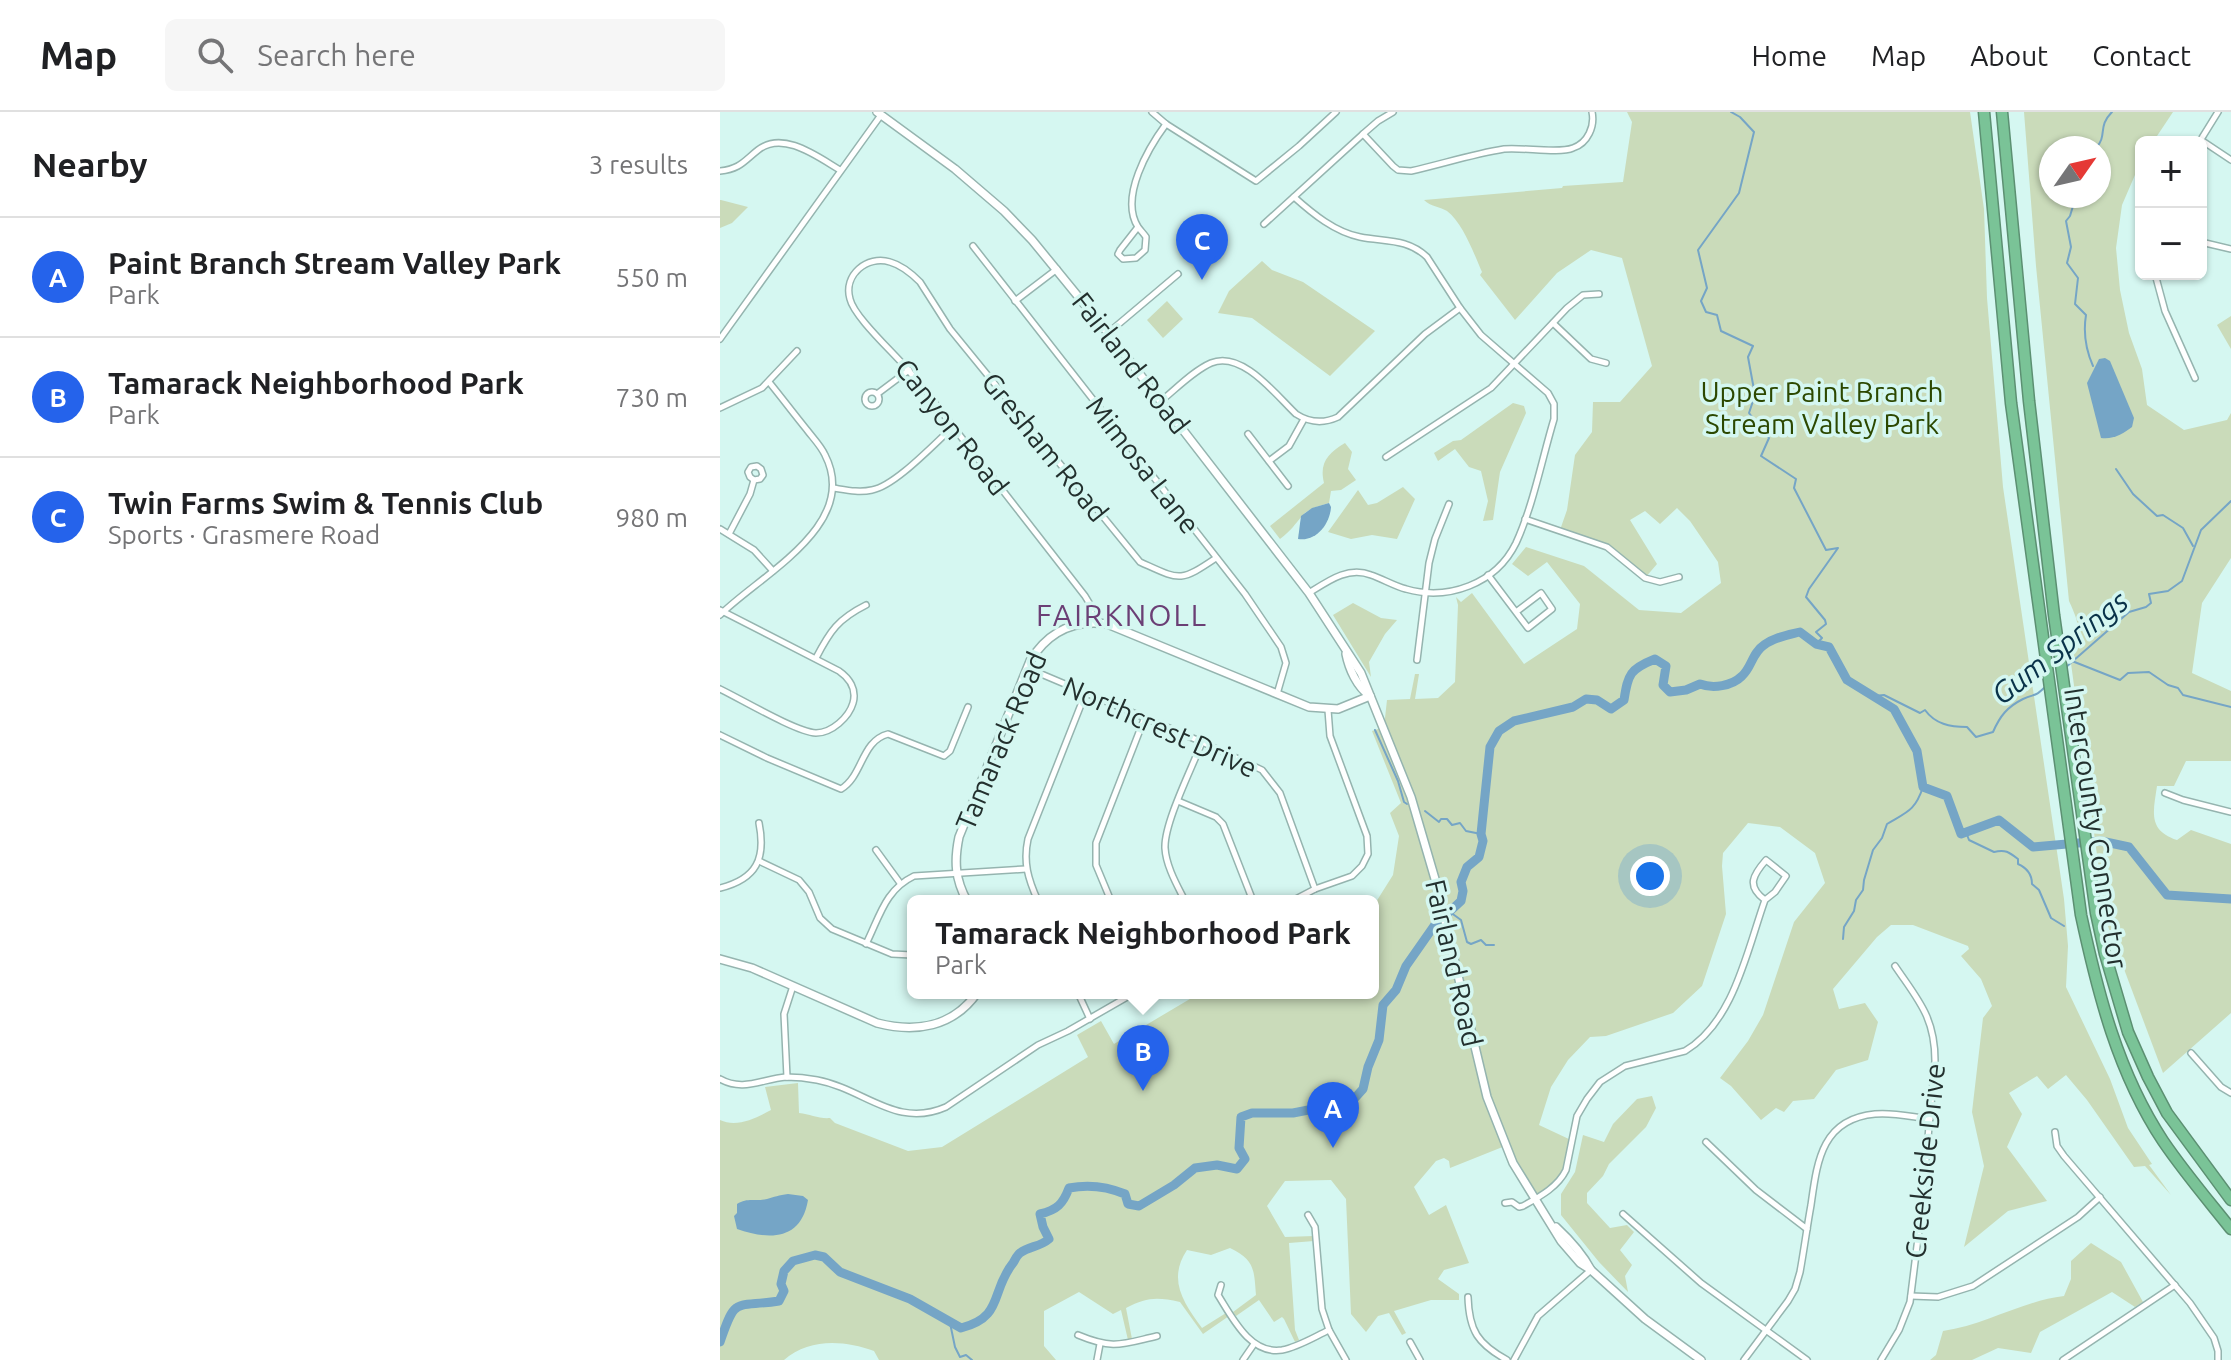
<!DOCTYPE html>
<meta charset="utf-8">
<style>
body{margin:0;font-family:Ubuntu,sans-serif;background:#f6f6f6;color:#202124}
.controls{position:absolute;right:24px;top:24px;display:grid;overflow:hidden;border-radius:12px;box-shadow:0 2px 6px #0004}
.controls button{width:72px;height:72px;display:grid;place-items:center;padding:0;border:0;border-bottom:2px solid #e0e0e0;background:#fff;color:#202124;font:40px sans-serif}
.compass{position:absolute;left:1319px;top:24px;width:72px;height:72px;border-radius:50%;background:#fff;box-shadow:0 2px 6px #0004;rotate:56deg}
.you{position:absolute;left:930px;top:764px;width:28px;height:28px;margin:-20px;border:6px solid #fff;border-radius:50%;background:#1a73e8;box-shadow:0 0 0 12px #1a73e833}
.badge{display:grid;place-items:center;width:52px;height:52px;border-radius:50%;background:#2563eb;color:#fff;font-size:26px;font-weight:700}
.pin{position:absolute;translate:-50% -66px;filter:drop-shadow(0 2px 4px #0008)}
.pin::after{content:'';position:absolute;top:42px;width:28px;height:24px;background:inherit;clip-path:polygon(0 0,100% 0,50% 100%)}
.popup{position:absolute;left:187px;top:783px;width:472px;height:104px;box-sizing:border-box;display:grid;place-content:center;border-radius:12px;background:#fff;filter:drop-shadow(0 2px 6px #0005);font-size:26px;white-space:nowrap;color:#757577}
.popup b{font-size:30px;color:#202124}
.popup::after{content:'';position:absolute;left:50%;top:100%;margin-left:-16px;border:16px solid transparent;border-top-color:#fff}
.list{margin:0;padding:0;list-style:none}
h2{display:flex;justify-content:space-between;align-items:center;height:104px;margin:0;padding:0 32px;font-size:34px}
h2 small{font-size:26px;font-weight:400;color:#757577}
.list li{display:grid;grid-template-columns:52px 1fr auto;gap:24px;align-items:center;box-sizing:border-box;height:120px;padding:0 32px;border-top:2px solid #e0e0e0}
.list b{display:block;font-size:30px;white-space:nowrap}
.list p{margin:0;font-size:26px;white-space:nowrap;color:#757577}
.list em{font-size:26px;font-style:normal;color:#757577}
.icon{flex:none;width:44px;height:44px;fill:none;stroke:currentColor;stroke-width:2;stroke-linecap:round;stroke-linejoin:round}
.map{position:relative;flex:none;width:1511px;height:1248px;overflow:hidden}
header{display:flex;align-items:center;gap:48px;box-sizing:border-box;height:112px;padding:0 40px;background:#fff;border-bottom:2px solid #e0e0e0}
header strong{font-size:38px}
nav{display:flex;gap:44px;margin-inline-start:auto;font-size:28px}
.search{width:560px;height:72px;background:#f6f6f6;display:flex;align-items:center;gap:20px;box-sizing:border-box;padding:0 28px;border-radius:12px;color:#757577;font-size:30px}
main{display:flex}
aside{flex:1;background:#fff}
.map>svg:first-child{display:block}
</style>
<header>
<strong>Map</strong>
<div class="search"><svg class="icon" aria-label="search" viewBox="0 0 24 24"><circle cx="10" cy="10" r="6"/><path d="M15 15l6 6"/></svg>Search here</div>
<nav><a>Home</a><a>Map</a><a>About</a><a>Contact</a></nav>
</header>
<main>
<aside>
<h2>Nearby<small>3 results</small></h2>
<ul class="list">
<li><span class="badge">A</span><div><b>Paint Branch Stream Valley Park</b><p>Park</p></div><em>550 m</em></li>
<li><span class="badge">B</span><div><b>Tamarack Neighborhood Park</b><p>Park</p></div><em>730 m</em></li>
<li><span class="badge">C</span><div><b>Twin Farms Swim &amp; Tennis Club</b><p>Sports · Grasmere Road</p></div><em>980 m</em></li>
</ul>
</aside>
<div class="map">
<svg width="1511" height="1248" viewBox="0 0 1511 1248">
<rect width="100%" height="100%" fill="#d5f7f1"/>
<g fill="#cadbba" fill-rule="evenodd">
<path d="M907 0H1250L1264 97 1267 186 1283 375 1344 787 1348 834 1346 875 1390 967 1408 1016 1432 1052 1429 1053 1432 1057 1451 1083 1425 1054 1414 1055 1367 988 1346 963 1328 977 1317 964 1289 981 1302 1002 1287 1035 1327 1089 1288 1099 1244 1135 1264 1054 1252 1000 1263 906 1272 894 1261 867 1241 844 1249 837 1248 834 1193 813H1171L1157 825 1113 877 1119 897 1145 891 1158 910 1148 948 1116 958 1094 987 1073 989 1064 1000 1056 996 1041 1008 1011 974 1000 966 1028 929 1043 903 1074 810 1105 771 1095 741 1060 715 1028 711 1003 741 1002 754 1006 802 982 874 953 901 886 924 870 925 848 948 831 975 819 1013 851 1028 842 1066 814 1087 785 1034 730 1056 729 1049 724 1046 716 1049 694 1075 709 1103 726 1093 749 1151 724 1158 718 1167 739 1182V1188H711L674 1199 686 1221 682 1223 669 1201 658 1204 646 1220 631 1202 626 1087 611 1068 565 1069 547 1094 565 1125 594 1124V1129L569 1131 575 1218 579 1228 575 1230 564 1207 562 1205 554 1210 539 1188 516 1204 513 1200 536 1183C534 1158 535 1148 510 1136L491 1143 467 1138C447 1168 464 1191 482 1216L506 1201 509 1204 483 1222 460 1190C437 1185 427 1185 406 1196L412 1227 408 1228 401 1198 393 1202 359 1180 324 1199V1234L336 1248H159L154 1239C124 1228 89 1226 64 1248H0V1008C17 1016 36 1006 51 998L45 975 78 971 79 1001C90 1002 99 1007 110 1006L115 1011 188 1039 222 1035 368 945 357 923 381 909 394 932 480 881H653V791L656 790 673 763 679 724 670 701 681 691 652 619 664 615 667 588 690 587 695 562H699L695 587 718 586 735 570 738 493 736 485 741 490 752 481 804 552 857 517 860 492 827 450 808 464 792 452 806 435 864 454 919 498 961 501 1001 471 998 450 970 409 957 396 940 412 925 399 910 408 937 452 925 466 887 435 840 418 847 398 855 343 872 320 873 290H900L932 254 902 146 871 138 837 161 795 208 760 163 762 160C754 142 743 111 727 99 719 94 711 95 704 88L842 76 843 74 903 70 912 10Z"/>
<path d="M1304 0H1453L1433 30H1421V49L1402 93 1396 136 1400 178 1409 221 1422 257 1427 293 1464 318 1507 308 1511 301V446L1482 491 1472 561 1511 579V649H1466L1454 674H1437C1433 701 1428 718 1457 728L1471 718 1511 732V901L1443 961 1386 809 1350 544C1362 521 1360 513 1349 489L1316 154ZM1331 36H1379V84H1331Z"/>
<path d="M0 88H1L28 95 12 111 0 116Z"/>
<path d="M542 149 552 158 583 170 655 219 610 264 532 206 498 201 509 179Z"/>
<path d="M447 189 463 207 443 226 427 208Z"/>
<path d="M1511 204V237L1497 213Z"/>
<path d="M793 291 804 294 806 301 780 360 773 408 763 409 768 389 761 359 749 355 735 337 718 349 714 341 733 329 741 328Z"/>
<path d="M625 331 632 340 628 357 636 368 621 378 611 379 609 391C600 394 589 396 583 403 574 413 572 418 560 427L550 414 604 371C599 351 608 341 625 331Z"/>
<path d="M683 375 695 387 677 427 652 423 631 427 608 420 638 378 648 393 657 391Z"/>
<path d="M633 491 661 506 677 508 665 522 649 550 651 565 613 503Z"/>
<path d="M932 984 936 996 926 1015 889 1052 883 1064 867 1081V1091L890 1116 907 1113 914 1120 900 1138 912 1153 905 1164 908 1180 879 1150 841 1103V1082L855 1060 863 1023 884 1030 893 1012 917 987Z"/>
<path d="M1371 1131 1401 1150 1423 1190 1415 1195 1392 1180 1320 1220 1311 1241 1278 1236 1252 1248H1210L1216 1243 1223 1219C1265 1213 1302 1189 1344 1184L1351 1167V1149Z"/>
</g>
<g fill="#75a5c6">
<path d="M1385 246 1390 249 1414 306 1412 315C1404 321 1393 328 1381 326L1367 271 1379 247Z"/>
<path d="M609 391 611 395C610 412 596 430 578 427L581 404 592 396Z"/>
<path d="M68 1082 83 1084 88 1088C81 1129 49 1128 17 1117L14 1104 17 1101V1092C28 1085 35 1090 47 1087 54 1085 59 1083 68 1082Z"/>
</g>
<g fill="none" stroke-linecap="round" stroke-linejoin="round">
<g stroke="#75a5c6" stroke-width="2">
<path d="M1011 0 1020 5 1034 20 1019 81 978 138 987 176 981 189 986 200 997 203 1001 219 1033 234 1028 245 1035 283 1029 301 1049 326 1041 344 1076 367 1074 376 1106 438 1118 436 1089 477 1086 485 1105 508 1106 512 1096 520 1102 526 1096 532"/>
<path d="M1376 36C1388 23 1377 15 1392 0"/>
<path d="M1356 84 1350 104 1346 109 1351 135 1347 151 1358 166 1355 192 1366 203C1363 221 1366 238 1373 254"/>
<path d="M1396 357 1413 382 1437 404 1443 403 1463 416 1473 434"/>
<path d="M1352 549 1400 568 1408 561 1429 560 1448 573 1458 576 1463 583 1511 595"/>
<path d="M1345 556 1409 500 1426 495 1431 491 1429 482 1448 479 1462 469 1481 418 1511 389"/>
<path d="M1154 584 1164 583 1200 601 1205 598C1215 612 1230 615 1247 615L1256 625 1273 620C1280 604 1287 595 1303 587 1316 581 1314 586 1326 574"/>
<path d="M655 618 678 669 684 690 687 692"/>
<path d="M705 699 719 710 721 707H727L732 713 740 711 746 719 761 722"/>
<path d="M1246 720 1249 728 1274 740C1285 737 1289 740 1298 747V752C1307 756 1312 763 1312 772L1319 778 1331 806 1344 814"/>
<path d="M730 800 741 808 747 830 751 832 761 828 766 833H774"/>
<path d="M1123 827 1124 815 1134 799 1136 788 1143 778 1144 768 1153 738 1162 726 1167 712C1187 700 1195 699 1203 675"/>
<path d="M230 1211 235 1235 240 1245 246 1243 252 1248"/>
</g>
<path stroke="#75a5c6" stroke-width="9" d="M0 1230C16 1183 14 1196 59 1189L64 1179 61 1172 64 1159 73 1149 95 1143 104 1145 120 1160 190 1187 241 1216C284 1205 270 1180 293 1151 295 1148 297 1143 300 1141 309 1134 320 1135 329 1127L323 1115 320 1102C337 1098 343 1092 349 1076 369 1072 386 1074 405 1082L408 1092 419 1094 454 1073 475 1056 497 1053 517 1057 525 1047 519 1036 521 1005 532 1001H573L614 993 634 987 643 977 648 955 659 928 663 893 676 878 686 854 714 814 741 789 743 779 741 770 747 755 759 745 763 729 761 722 770 635 779 619 794 609 853 595 866 587 877 588 891 597 904 588C908 562 910 557 935 547L946 554 943 573 950 580 966 578 980 572C993 577 1012 574 1022 564 1032 555 1032 541 1044 533 1055 525 1068 523 1080 520L1096 532 1109 535 1127 568 1174 597 1197 639 1203 675 1227 684 1241 722 1279 708 1313 735 1381 729 1409 735 1447 783 1511 787"/>
<defs>
<g id="minor">
<path d="M432 0 446 12 536 69 579 34 616 0"/>
<path d="M673 0 658 9 643 22 673 54 678 58 691 59C722 52 753 42 784 37 803 35 839 42 853 36 868 31 875 14 872 0"/>
<path d="M1481 28 1511 48"/>
<path d="M1480 29 1498 0"/>
<path d="M0 59C20 57 24 49 38 38 63 18 98 45 120 58"/>
<path d="M574 85C593 102 615 120 640 125 665 130 687 126 707 145L740 196 761 223 828 281 834 292V307C822 347 813 394 796 431 776 472 728 489 686 477 674 474 663 467 651 463 628 454 608 469 589 481"/>
<path d="M544 112 643 22"/>
<path d="M418 115 400 138 398 142 403 147 416 146 425 138 426 125C424 122 421 119 418 115 399 85 429 35 446 12"/>
<path d="M1481 130 1511 137"/>
<path d="M253 134 525 482 561 535 566 551 557 582"/>
<path d="M1435 162 1445 199 1475 266"/>
<path d="M295 189 337 157"/>
<path d="M833 211 871 247 886 251"/>
<path d="M388 221 458 162"/>
<path d="M0 227 161 3"/>
<circle cx="152" cy="287" r="7"/>
<path d="M157 282 189 258"/>
<path d="M441 289C456 277 473 259 491 251 522 238 556 283 576 302 590 311 603 312 618 305L705 222 740 196"/>
<path d="M0 296 42 276 77 239"/>
<path d="M528 322 568 374"/>
<path d="M666 345 771 276 847 196 863 183 879 182"/>
<path d="M549 349 569 334 584 307"/>
<path d="M113 376C126 378 139 381 152 378 175 374 214 332 233 315"/>
<path d="M805 407 887 435 925 466 940 470 959 465"/>
<path d="M0 417 34 438 53 459"/>
<path d="M9 422 30 382 34 368 40 367 43 363 41 357 37 354 31 355 28 360 30 365 34 368"/>
<path d="M768 463 808 516 832 497 821 481 796 500"/>
<path d="M0 498 119 559C129 566 137 577 133 591 129 605 112 621 96 621 76 620 21 587 0 577"/>
<path d="M0 503C40 463 141 413 105 343 101 334 93 326 87 318 74 302 62 286 49 270"/>
<path d="M372 510 371 494 365 484C325 433 285 381 245 330 226 306 208 281 188 258 175 242 134 205 130 187 123 163 147 143 170 150 181 153 192 162 200 170L230 217 420 450C460 468 459 471 496 446"/>
<path d="M96 546C110 519 118 507 146 493"/>
<path d="M697 548 709 451 715 427 729 392"/>
<path d="M307 556 482 630 542 658 560 681 595 777"/>
<path d="M0 623 47 646 121 677C143 664 141 629 168 622L224 644 230 639 248 595"/>
<path d="M1445 681 1463 688 1511 700"/>
<path d="M458 689 496 705 503 712 533 789"/>
<path d="M156 738 180 771"/>
<path d="M39 749 79 768 89 780 100 806 112 817 172 842 192 843"/>
<path d="M0 776C37 767 46 746 39 711"/>
<path d="M318 789C308 767 303 750 308 727L366 580"/>
<path d="M391 789 376 753V731L425 605"/>
<path d="M465 789C457 773 446 754 445 736 444 711 472 656 482 630"/>
<path d="M572 789 595 777 632 764 642 754 648 742 647 724 610 624 608 598"/>
<path d="M146 832C160 804 165 778 194 764L306 757"/>
<path d="M358 881 370 907"/>
<path d="M1471 941 1501 975 1511 981"/>
<path d="M67 965 64 902 73 874"/>
<path d="M0 967C23 980 42 967 66 965 76 965 87 966 97 968 145 977 176 1017 226 995L318 933 348 919 414 881"/>
<path d="M1335 1020 1337 1034 1344 1044 1470 1191 1494 1226 1498 1239V1248"/>
<path d="M986 1030 1036 1078 1087 1117"/>
<path d="M785 1091 792 1090 799 1095 803 1094C819 1085 838 1075 846 1058L857 1004 867 987 880 970 905 954 965 939C1014 910 1027 838 1045 788L1055 780 1066 764 1046 748C1033 763 1026 774 1045 788"/>
<path d="M903 1102 981 1171 1087 1248"/>
<path d="M588 1103 595 1115 602 1197 609 1218 626 1248"/>
<path d="M501 1173 498 1183C512 1205 530 1243 562 1238 578 1235 594 1225 609 1218"/>
<path d="M1191 1184 1218 1185 1253 1174 1358 1105 1380 1085"/>
<path d="M748 1185C749 1219 758 1232 787 1248"/>
<path d="M358 1223C394 1238 402 1232 437 1224"/>
<path d="M690 1230 700 1248"/>
<path d="M377 1248 380 1232"/>
<path d="M523 1248 534 1232"/>
<path d="M794 1248 818 1204 871 1158"/>
<path d="M1024 1248 1068 1189 1075 1177 1080 1160C1084 1138 1087 1115 1091 1093 1097 1051 1101 1007 1155 1002 1173 1000 1192 1005 1210 1007"/>
<path d="M1161 1248 1179 1218 1190 1190 1201 1102 1215 949C1215 905 1198 888 1175 854"/>
<path d="M1343 1248 1455 1173"/>
</g>
<g id="tertiary">
<path d="M247 789C235 767 234 749 239 725L310 549C328 520 353 507 387 512L589 595 618 597 650 584"/>
<path d="M0 847 32 856 157 911C196 921 233 915 257 881"/>
</g>
<g id="secondary">
<path d="M157 0 235 57 284 99 312 128 388 221 589 481 641 561 691 685 715 767 767 985 793 1051 841 1129 860 1151 871 1158 925 1207 981 1248"/>
<path d="M626 542C629 557 637 575 650 584"/>
<path d="M836 1115C850 1128 862 1141 871 1158"/>
</g>
<g id="motorway">
<path d="M1264 0 1291 291 1361 803C1378 882 1398 961 1443 1029 1464 1060 1488 1088 1511 1117"/>
<path d="M1282 0 1309 289 1334 503 1376 801 1385 842 1408 920 1428 965 1447 1001 1511 1088"/>
</g>
</defs>
<use href="#minor" stroke="#95b4af" stroke-width="8"/>
<use href="#tertiary" stroke="#95b4af" stroke-width="10"/>
<use href="#secondary" stroke="#95b4af" stroke-width="10"/>
<use href="#motorway" stroke="#5c9072" stroke-width="13"/>
<use href="#minor" stroke="#fff" stroke-width="5"/>
<use href="#tertiary" stroke="#fff" stroke-width="7"/>
<use href="#secondary" stroke="#fff" stroke-width="7"/>
<use href="#motorway" stroke="#7ac397" stroke-width="10"/>
</g>
<g text-anchor="middle" stroke-width="7" stroke-linejoin="round" paint-order="stroke">
<g font-size="28" fill="#23302e" stroke="#d5f7f1">
<text transform="translate(411 251) rotate(52)" y="10">Fairland Road</text>
<text transform="translate(232 315) rotate(52)" y="10">Canyon Road</text>
<text transform="translate(325 335) rotate(51)" y="10">Gresham Road</text>
<text transform="translate(423 353) rotate(52)" y="10">Mimosa Lane</text>
<text transform="translate(440 615) rotate(24)" y="10">Northcrest Drive</text>
<text transform="translate(281 629) rotate(-67)" y="10">Tamarack Road</text>
<text transform="translate(1376 716) rotate(81)" y="10">Intercounty Connector</text>
<text transform="translate(734 851) rotate(77)" y="10">Fairland Road</text>
<text transform="translate(1205 1049) rotate(-84)" y="10">Creekside Drive</text>
</g>
<g font-size="28" fill="#2c4800" stroke="#d5f7f1">
<text x="1102" y="290">Upper Paint Branch<tspan x="1102" dy="32">Stream Valley Park</tspan></text>
</g>
<g font-size="30" letter-spacing="2" fill="#6b3f75" stroke="#d5f7f1">
<text x="402" y="514">FAIRKNOLL</text>
</g>
<g font-size="30" font-style="italic" fill="#093249" stroke="#d5f7f1">
<text transform="translate(1340 536) rotate(-38)" y="10">Gum Springs</text>
</g>
</g>
</svg>
<div class="controls">
<button>+</button>
<button>−</button>
</div>
<svg class="compass" viewBox="-18 -18 36 36"><path d="M0-13l5 13h-10z" fill="#e53935"/><path d="M0 13l5-13h-10z" fill="#757577"/></svg>
<div class="you"></div>
<div class="pin badge" style="left:613px;top:1036px">A</div>
<div class="pin badge" style="left:423px;top:979px">B</div>
<div class="popup"><b>Tamarack Neighborhood Park</b>Park</div>
<div class="pin badge" style="left:482px;top:168px">C</div>
</div>
</main>
